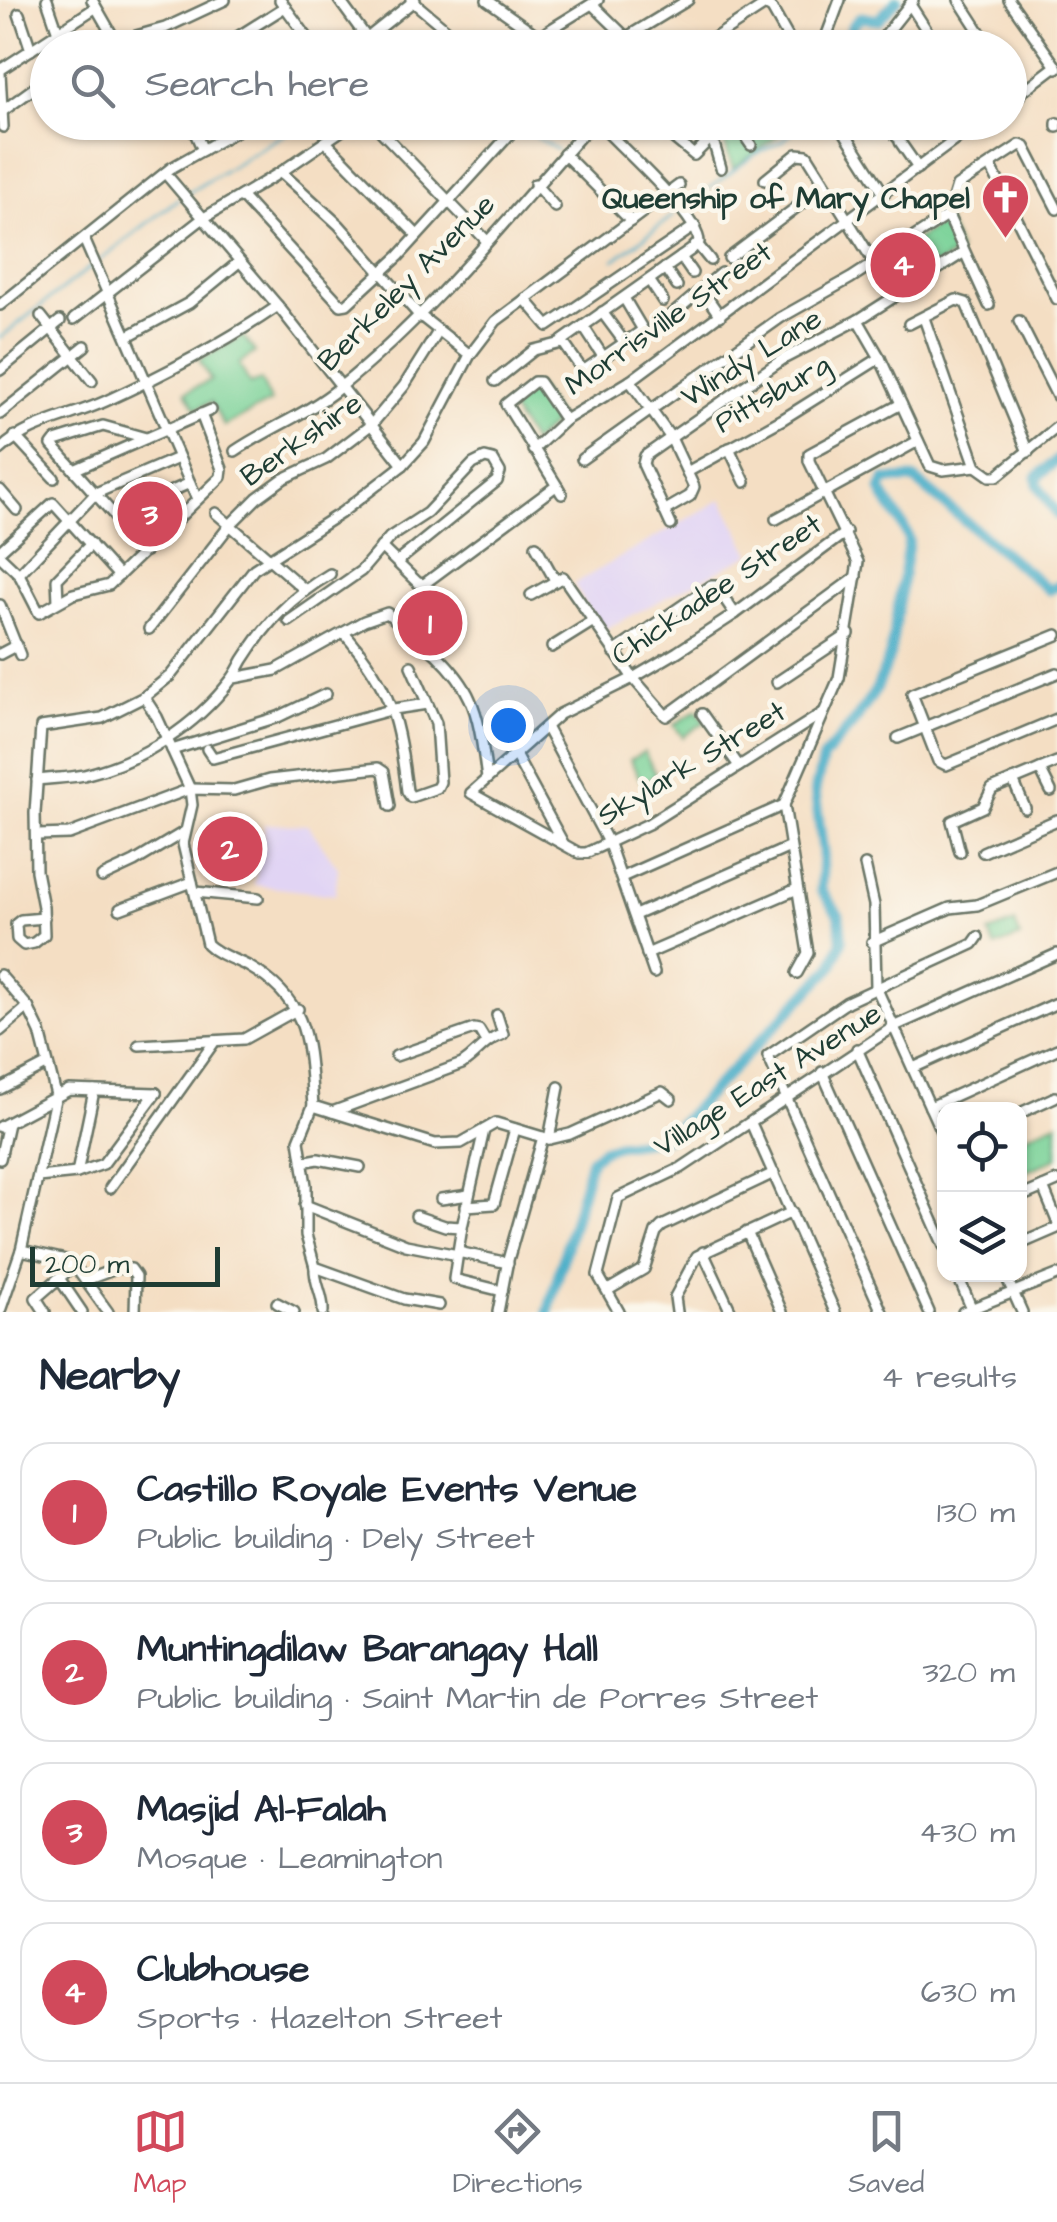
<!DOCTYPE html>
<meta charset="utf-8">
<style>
body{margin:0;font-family:"Architects Daughter",sans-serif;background:#f6f6f7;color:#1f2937}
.controls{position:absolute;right:30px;bottom:30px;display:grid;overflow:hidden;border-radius:20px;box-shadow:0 2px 8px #0004}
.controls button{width:90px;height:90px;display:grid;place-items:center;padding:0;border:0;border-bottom:2px solid #e0e1e3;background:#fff;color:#1f2937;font:50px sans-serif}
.scale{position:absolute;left:30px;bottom:25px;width:190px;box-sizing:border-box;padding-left:10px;border:5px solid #1f3d34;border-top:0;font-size:28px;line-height:35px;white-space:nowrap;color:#1f3d34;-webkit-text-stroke:8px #fbf7ec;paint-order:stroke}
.you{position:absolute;left:508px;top:725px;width:35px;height:35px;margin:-25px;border:8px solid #fff;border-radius:50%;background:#1a73e8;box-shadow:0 0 0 15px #1a73e833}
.badge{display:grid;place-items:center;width:65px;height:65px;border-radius:50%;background:#d1495b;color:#fff;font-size:32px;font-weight:700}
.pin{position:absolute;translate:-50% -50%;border:5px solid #fff;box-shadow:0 2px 10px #0006}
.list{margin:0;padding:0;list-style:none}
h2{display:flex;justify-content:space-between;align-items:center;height:130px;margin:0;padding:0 40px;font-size:42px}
h2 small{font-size:32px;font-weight:400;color:#747a83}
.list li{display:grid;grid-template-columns:65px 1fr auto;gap:30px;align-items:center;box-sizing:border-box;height:140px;margin:0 20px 20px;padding:0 20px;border:2px solid #e0e1e3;border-radius:30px}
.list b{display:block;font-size:38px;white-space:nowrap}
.list p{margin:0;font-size:32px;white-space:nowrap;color:#747a83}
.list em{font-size:32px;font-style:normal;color:#747a83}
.icon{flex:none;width:55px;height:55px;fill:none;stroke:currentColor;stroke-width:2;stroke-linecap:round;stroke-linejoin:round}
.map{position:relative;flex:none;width:1057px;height:1312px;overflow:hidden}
.search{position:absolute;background:#fff;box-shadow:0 2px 8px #0004;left:30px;right:30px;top:30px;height:110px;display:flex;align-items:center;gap:25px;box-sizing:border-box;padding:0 35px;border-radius:55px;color:#747a83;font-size:38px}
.sheet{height:770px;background:#fff}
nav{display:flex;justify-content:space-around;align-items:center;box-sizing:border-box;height:140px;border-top:2px solid #e0e1e3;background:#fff;font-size:28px;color:#747a83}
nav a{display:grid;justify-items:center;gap:5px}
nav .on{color:#d1495b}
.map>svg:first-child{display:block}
</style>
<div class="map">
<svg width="1057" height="1312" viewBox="0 0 1057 1312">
<rect width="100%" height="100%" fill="#fbf7ec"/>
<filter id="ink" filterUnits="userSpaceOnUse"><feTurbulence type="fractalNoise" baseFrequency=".01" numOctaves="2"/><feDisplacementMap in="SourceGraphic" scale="20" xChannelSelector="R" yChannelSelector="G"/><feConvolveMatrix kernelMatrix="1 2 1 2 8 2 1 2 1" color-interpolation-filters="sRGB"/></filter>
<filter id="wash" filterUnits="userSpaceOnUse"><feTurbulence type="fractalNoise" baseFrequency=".0048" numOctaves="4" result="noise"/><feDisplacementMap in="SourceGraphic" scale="40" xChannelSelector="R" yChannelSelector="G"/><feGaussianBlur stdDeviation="2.25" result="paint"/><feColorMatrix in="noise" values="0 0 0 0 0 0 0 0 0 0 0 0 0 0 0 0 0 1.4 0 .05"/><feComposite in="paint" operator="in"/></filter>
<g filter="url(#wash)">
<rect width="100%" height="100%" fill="#f4dec3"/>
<g fill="#e1d4f4">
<path d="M722 499 751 554 601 631 574 584Z"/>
<path d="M265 824 308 825 338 868 335 895 254 885Z"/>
</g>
<g fill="#78d197" stroke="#4c8766" stroke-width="2.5">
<path d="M718 123H795L733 169Z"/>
<path d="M946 220 959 251 922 274 904 248Z"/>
<path d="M243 336 255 352 239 364 250 384 261 380 271 402 224 426 211 402 196 409 186 392 211 380 199 360Z"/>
<path d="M536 385 559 418 532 443 508 405Z"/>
<path d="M697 710 705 722 683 737 674 725Z"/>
<path d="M644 752 656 775 642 782 630 760Z"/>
<path d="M1015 923 1020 937 995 947 989 933Z"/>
<path d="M1057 1122V1158L1020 1174V1138Z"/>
</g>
<path fill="#49adc8" stroke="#34757e" stroke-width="2.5" d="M903 249 918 272 904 281 889 258Z"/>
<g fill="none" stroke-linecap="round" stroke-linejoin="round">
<g stroke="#49adc8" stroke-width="2.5">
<path d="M409 48 417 45 420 48"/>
<path d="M523 129 557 150"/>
<path d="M188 193 304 122"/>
<path d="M688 204 756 154 783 141 802 122"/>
<path d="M100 260 178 199"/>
<path d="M614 260 674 215"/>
<path d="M0 338 93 265"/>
</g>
<g stroke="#49adc8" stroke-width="11">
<path d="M846 48 852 26 861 17 878 20 897 0"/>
<path d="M1057 460 1037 477 1038 485 1057 515"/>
<path d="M548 1312 591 1159 602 1150 617 1145 666 1138 832 967 842 941 839 915 821 890 823 851 815 791 823 758 855 721 877 688 890 655 909 540C903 520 889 508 881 490L885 480 914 479 1049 590 1057 586"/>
</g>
</g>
</g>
<g filter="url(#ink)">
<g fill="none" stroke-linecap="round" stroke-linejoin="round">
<defs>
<g id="minor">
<path d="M47 0 58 32"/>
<path d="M92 0 119 47"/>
<path d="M280 0 315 48"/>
<path d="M339 0 366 37"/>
<path d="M411 0 468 48"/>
<path d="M487 0 555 48"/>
<path d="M959 0 990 48"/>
<path d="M1009 0 1057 68"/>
<path d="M592 4 637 48"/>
<path d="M911 6 938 48"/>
<path d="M19 14 31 50"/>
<path d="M136 36 165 28 225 0"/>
<path d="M627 37 688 0"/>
<path d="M94 48 111 36"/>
<path d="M220 48 285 7"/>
<path d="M294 48 308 38"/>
<path d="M355 48 415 0"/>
<path d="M529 48 548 31 598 0"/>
<path d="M699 48 765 5 772 9 794 48"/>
<path d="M822 48 840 0"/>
<path d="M875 48 913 0"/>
<path d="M0 70 95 8"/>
<path d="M0 73 3 127"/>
<path d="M1010 77 1021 94"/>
<path d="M1010 101 1056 66"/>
<path d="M4 110 48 78"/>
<path d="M190 122 203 150"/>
<path d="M372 122 486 240"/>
<path d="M593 122 602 127C623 149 699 217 699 242L691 250 562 341 583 371 643 330 624 298"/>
<path d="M654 122 694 155 712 137 711 130 702 122"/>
<path d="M748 122 742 132 751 145"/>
<path d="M769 122 773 127"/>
<path d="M838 122 884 194"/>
<path d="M887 122 897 137"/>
<path d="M939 122 952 142"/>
<path d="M1057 123V127"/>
<path d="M712 137 721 168"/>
<path d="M325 141 417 235"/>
<path d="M900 142 918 168"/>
<path d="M564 154 631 221"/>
<path d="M990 165 1057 299"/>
<path d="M281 172 339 225 418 314 470 355"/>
<path d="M165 173 278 306 403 465"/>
<path d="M765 180 797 154 807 155 875 264"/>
<path d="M535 184 555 207"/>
<path d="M241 196 341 305 347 304 399 256 521 122"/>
<path d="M948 215 989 305"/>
<path d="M84 239 197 499"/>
<path d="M697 244 710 260"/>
<path d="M681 257 692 273"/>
<path d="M729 258 825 186"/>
<path d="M665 268 677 286"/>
<path d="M649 280 663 301"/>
<path d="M702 290 720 316"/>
<path d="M525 299 548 326 695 226"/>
<path d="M0 305 171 168 252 122"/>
<path d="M602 312 625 343"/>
<path d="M41 316 92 381"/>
<path d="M668 318 721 273"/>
<path d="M924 318 976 466"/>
<path d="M74 319 202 219 281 172 354 122"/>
<path d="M858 320 880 358 930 466 943 470 976 466"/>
<path d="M1019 321 1057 396"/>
<path d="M909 324 956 300 966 303 1028 452"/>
<path d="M583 326 604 358"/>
<path d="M128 336 189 303 239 262"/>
<path d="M0 370 60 321"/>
<path d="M495 381 534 350 562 343"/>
<path d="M630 381 671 438 694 487 690 496 664 511"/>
<path d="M0 414 85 346"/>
<path d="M15 436 54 478"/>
<path d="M729 448 745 482"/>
<path d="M0 450C30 422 69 418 106 401 165 374 224 343 278 306"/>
<path d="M533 450 565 420 630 381 978 123"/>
<path d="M235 451C269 428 307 414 339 388 434 312 512 212 593 122"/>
<path d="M582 459 780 318 851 278 948 215 957 186 1020 145 1025 147 1057 209"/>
<path d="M976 466 990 476H997L1057 427"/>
<path d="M74 470 211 410"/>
<path d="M689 471 783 419 880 358"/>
<path d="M0 490 17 510"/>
<path d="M562 494 506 404 534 382H539L565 420"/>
<path d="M216 513 304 589"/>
<path d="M115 516 190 483"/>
<path d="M776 519 918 441"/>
<path d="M671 525 643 464 645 456 783 359 858 320 963 253"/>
<path d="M536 546 555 580"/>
<path d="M381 547 418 583 424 584 556 486"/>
<path d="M0 551 53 503 119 576"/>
<path d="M146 551 52 445 55 441 103 426 146 438"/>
<path d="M0 556 19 574 39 613 73 594 109 585 221 477 222 469 201 414"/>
<path d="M19 574 96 493 178 458"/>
<path d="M531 595 563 577 633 678 666 716 856 577"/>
<path d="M58 601 57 579 91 544"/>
<path d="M0 605 20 655"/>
<path d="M289 621 361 571 390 537 427 513 473 464 485 458 493 460 500 472 497 481 397 562"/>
<path d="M149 629 230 525 257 498 283 479 326 459 372 424 404 386 438 332"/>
<path d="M344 633C392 688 398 720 407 791L411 797 437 788 440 782 436 723 411 666"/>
<path d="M1057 635 912 694 938 761 946 765 1057 719"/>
<path d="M552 647 592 622"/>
<path d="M614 652 711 586H716L735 614"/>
<path d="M0 654 17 645"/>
<path d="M234 678 276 670 364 621 387 613C416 636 455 665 470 699 481 723 483 752 487 778"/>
<path d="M777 682 849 634"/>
<path d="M144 697 157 717 190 789 192 805 183 844 207 944C218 955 234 959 248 966 310 1001 308 1042 313 1106L435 1144 461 1143 496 1123 549 1139 570 1134 662 1092 671 1099"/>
<path d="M823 713 648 824 586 853H579L471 793 560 714 633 678 677 652 735 614 846 532"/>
<path d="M702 714 739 766"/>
<path d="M546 727 609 844 654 973"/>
<path d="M898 738 1057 673"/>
<path d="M207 749 213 758 394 709 427 704"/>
<path d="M172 750 278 717 326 694"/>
<path d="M514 753 563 843"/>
<path d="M1040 769 1051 791"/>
<path d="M37 780C52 778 69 778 84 775 142 761 195 727 231 680 236 674 239 667 243 660 267 622 291 597 330 574"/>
<path d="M1013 780 1025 808"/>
<path d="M38 835 69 834 190 789 234 790 269 780 378 768 384 772 390 806"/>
<path d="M960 852 952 821 983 807 992 789 1057 762"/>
<path d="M983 852 1057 820"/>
<path d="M865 865 874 905 876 987 944 1138"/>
<path d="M102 877 134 862 184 832"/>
<path d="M622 877 784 805"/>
<path d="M195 892 258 898"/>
<path d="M120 909 192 882"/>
<path d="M635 915 790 847"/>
<path d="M44 918 21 920 16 924 17 939 24 945 34 943 44 935 43 907 36 871 35 813 41 727 102 718 144 697 171 675 254 569 341 513 403 465 424 442 470 355 496 321 679 185"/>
<path d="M872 942 950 908 977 905 1057 872"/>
<path d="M647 954 797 889"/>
<path d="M797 973 808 953 784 805 839 678 858 562 809 461V454L901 404"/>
<path d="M0 975 28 1007 40 1032 56 1095 21 1250 0 1311"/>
<path d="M0 1031 28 1007"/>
<path d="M139 1045 244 1039 298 1009"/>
<path d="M857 1049 944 1246"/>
<path d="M396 1056 474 1029 479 1030 485 1040"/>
<path d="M913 1068 1057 1003"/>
<path d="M822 1072 929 1312"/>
<path d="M0 1089 46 1065"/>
<path d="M313 1106 299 1140 306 1185V1235L315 1267 404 1299 439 1305"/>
<path d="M930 1107 1057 1049"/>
<path d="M332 1112 462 1064C481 1051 481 1043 503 1034L497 1015"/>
<path d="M1020 1113 1055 1097"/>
<path d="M751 1123 835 1312"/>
<path d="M0 1127 69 1090 156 1093"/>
<path d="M549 1139 559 1087"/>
<path d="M0 1159 8 1123"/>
<path d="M302 1162 318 1159 360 1167"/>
<path d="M77 1173 94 1091"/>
<path d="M38 1177 77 1173 103 1164 156 1093"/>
<path d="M1043 1187 1057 1221"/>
<path d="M110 1188 215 1041"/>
<path d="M1020 1197 1057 1181"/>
<path d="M441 1199 469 1195"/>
<path d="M305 1205 406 1245 458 1255"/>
<path d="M466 1206 494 1204 515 1129"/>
<path d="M416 1216 445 1226 462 1227 484 1130"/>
<path d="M462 1227 458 1252 508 1263"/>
<path d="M747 1232 782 1312"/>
<path d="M1020 1244 1057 1228"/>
<path d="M21 1250 66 1260 74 1265 108 1312"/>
<path d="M458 1252 454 1279 502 1291"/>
<path d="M703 1252 731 1312"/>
<path d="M315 1267C314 1284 324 1295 323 1312"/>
<path d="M957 1274 973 1312"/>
<path d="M1005 1274 1022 1312"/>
<path d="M59 1278 82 1312"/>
<path d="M86 1280 118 1268 131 1269 136 1276 135 1312"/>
<path d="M608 1290 644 1269 656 1232 662 1226 774 1173"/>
<path d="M277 1303 294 1312"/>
<path d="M45 1312 36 1298 74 1265"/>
<path d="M498 1312 508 1260 543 1137"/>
<path d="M619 1312 598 1275 618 1198 681 1168 895 1026 1057 954"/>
<path d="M677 1312 675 1297 697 1256 792 1212"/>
<path d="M882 1312 768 1056 847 1002 973 944 978 937"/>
<path d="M963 1312 1057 1275"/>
</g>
</defs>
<use href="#minor" stroke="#6a7566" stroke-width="14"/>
<use href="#minor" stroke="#fff" stroke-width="9"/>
</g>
</g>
<defs>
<symbol id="church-pin" viewBox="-11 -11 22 30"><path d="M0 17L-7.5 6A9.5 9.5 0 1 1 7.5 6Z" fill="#d1495b" stroke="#fbf7ec"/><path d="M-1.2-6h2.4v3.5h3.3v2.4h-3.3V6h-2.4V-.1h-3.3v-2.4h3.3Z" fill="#fff"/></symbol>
</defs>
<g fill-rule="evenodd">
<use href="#church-pin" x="978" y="170" width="55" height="75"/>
</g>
<g text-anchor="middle" stroke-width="9" stroke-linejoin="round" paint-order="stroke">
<g font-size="30" font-weight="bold" fill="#1f3d34" stroke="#fbf7ec" text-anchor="end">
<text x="970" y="208">Queenship of Mary Chapel</text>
</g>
<g font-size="30" fill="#1f3d34" stroke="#fbf7ec">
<text transform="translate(406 282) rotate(-45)" y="10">Berkeley Avenue</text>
<text transform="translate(668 318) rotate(-35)" y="10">Morrisville Street</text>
<text transform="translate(751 357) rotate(-32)" y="10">Windy Lane</text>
<text transform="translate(772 393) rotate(-30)" y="10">Pittsburg</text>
<text transform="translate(301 439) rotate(-35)" y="10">Berkshire</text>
<text transform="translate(716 589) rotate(-34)" y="10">Chickadee Street</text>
<text transform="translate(691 763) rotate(-31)" y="10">Skylark Street</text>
<text transform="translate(767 1079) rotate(-32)" y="10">Village East Avenue</text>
</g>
</g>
</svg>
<div class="controls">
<button><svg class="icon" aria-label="locate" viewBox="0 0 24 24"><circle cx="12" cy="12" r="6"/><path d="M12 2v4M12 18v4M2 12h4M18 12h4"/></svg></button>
<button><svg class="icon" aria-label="layers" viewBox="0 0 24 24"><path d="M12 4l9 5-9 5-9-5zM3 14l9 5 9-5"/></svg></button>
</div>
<div class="scale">200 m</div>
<div class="you"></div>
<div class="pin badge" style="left:430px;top:623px">1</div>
<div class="pin badge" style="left:230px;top:849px">2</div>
<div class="pin badge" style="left:150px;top:514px">3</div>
<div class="pin badge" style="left:903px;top:265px">4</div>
<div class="search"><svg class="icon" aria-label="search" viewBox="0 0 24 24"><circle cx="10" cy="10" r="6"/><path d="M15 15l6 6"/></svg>Search here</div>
</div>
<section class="sheet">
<h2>Nearby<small>4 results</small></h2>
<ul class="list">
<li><span class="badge">1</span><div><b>Castillo Royale Events Venue</b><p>Public building · Dely Street</p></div><em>130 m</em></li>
<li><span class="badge">2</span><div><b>Muntingdilaw Barangay Hall</b><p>Public building · Saint Martin de Porres Street</p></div><em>320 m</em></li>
<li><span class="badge">3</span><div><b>Masjid Al-Falah</b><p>Mosque · Leamington</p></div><em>430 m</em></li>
<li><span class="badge">4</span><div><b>Clubhouse</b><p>Sports · Hazelton Street</p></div><em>630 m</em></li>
</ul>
</section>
<nav>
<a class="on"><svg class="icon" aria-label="map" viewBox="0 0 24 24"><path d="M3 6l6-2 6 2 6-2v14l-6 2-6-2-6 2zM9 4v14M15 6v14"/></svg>Map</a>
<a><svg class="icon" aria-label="directions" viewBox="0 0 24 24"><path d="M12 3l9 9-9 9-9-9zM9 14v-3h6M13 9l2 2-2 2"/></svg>Directions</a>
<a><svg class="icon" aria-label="saved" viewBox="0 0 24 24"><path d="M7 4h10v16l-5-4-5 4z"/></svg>Saved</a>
</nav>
